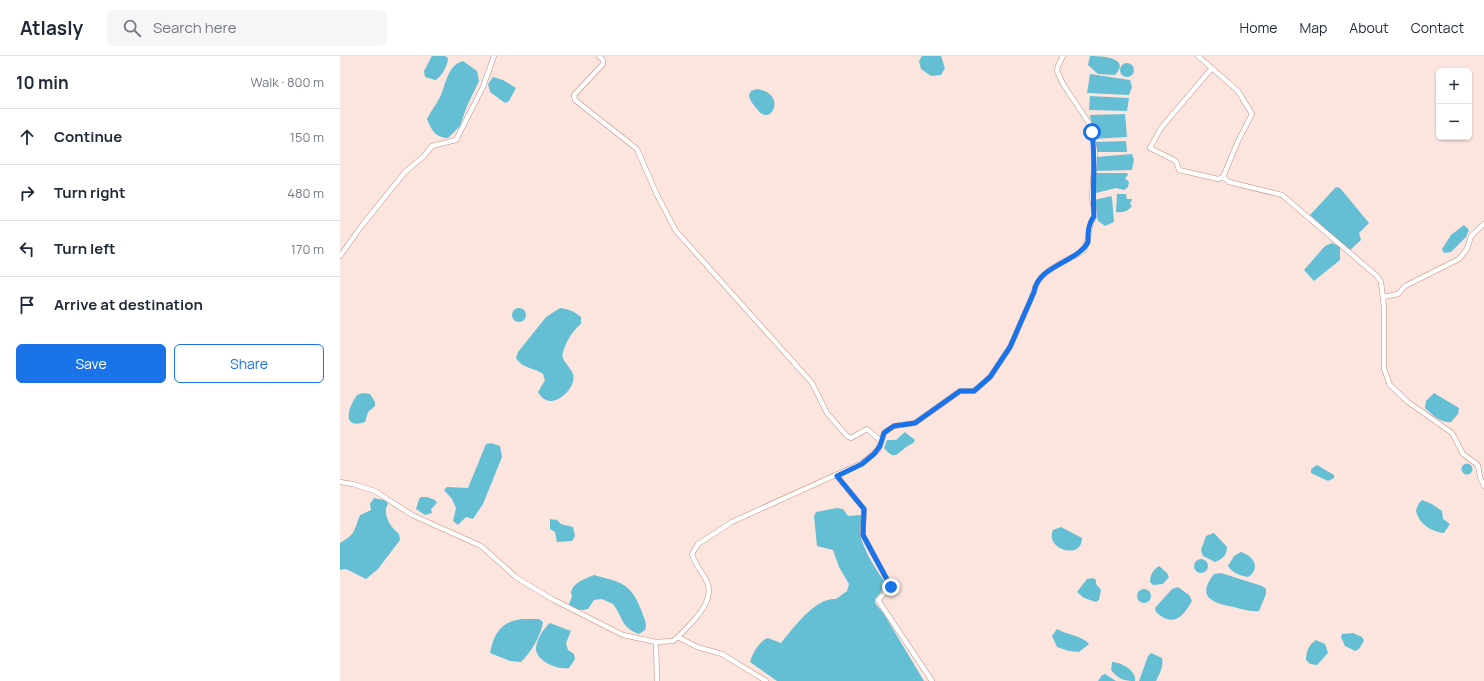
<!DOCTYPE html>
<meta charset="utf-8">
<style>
body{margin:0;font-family:Manrope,sans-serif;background:#f6f6f7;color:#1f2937}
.controls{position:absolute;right:12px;top:12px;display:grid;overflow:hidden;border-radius:6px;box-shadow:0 1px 3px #0004}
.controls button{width:36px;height:36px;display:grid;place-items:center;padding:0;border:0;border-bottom:1px solid #e0e1e3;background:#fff;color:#1f2937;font:20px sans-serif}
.stop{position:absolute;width:12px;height:12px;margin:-9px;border:3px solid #1a73e8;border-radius:50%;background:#fff}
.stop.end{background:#1a73e8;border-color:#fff;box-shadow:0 1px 4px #0008}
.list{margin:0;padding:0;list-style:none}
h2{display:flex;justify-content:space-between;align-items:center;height:52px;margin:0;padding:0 16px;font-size:17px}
h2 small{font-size:13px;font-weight:400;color:#747a83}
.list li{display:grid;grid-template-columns:26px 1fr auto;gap:12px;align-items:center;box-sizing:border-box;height:56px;padding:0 16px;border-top:1px solid #e0e1e3}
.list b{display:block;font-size:15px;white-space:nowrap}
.list em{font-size:13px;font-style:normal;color:#747a83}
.actions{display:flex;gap:8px;padding:12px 16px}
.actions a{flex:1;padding:9px 0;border:1px solid #1a73e8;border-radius:6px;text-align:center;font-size:14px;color:#1a73e8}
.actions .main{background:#1a73e8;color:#fff}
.icon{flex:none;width:22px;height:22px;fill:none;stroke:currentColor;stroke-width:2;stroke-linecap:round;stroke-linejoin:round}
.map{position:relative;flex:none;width:1144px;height:625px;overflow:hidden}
header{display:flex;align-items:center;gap:24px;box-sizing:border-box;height:56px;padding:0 20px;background:#fff;border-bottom:1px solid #e0e1e3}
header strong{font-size:19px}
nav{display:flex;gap:22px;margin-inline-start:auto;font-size:14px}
.search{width:280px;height:36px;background:#f6f6f7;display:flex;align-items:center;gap:10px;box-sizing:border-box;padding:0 14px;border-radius:6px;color:#747a83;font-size:15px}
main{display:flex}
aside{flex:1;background:#fff}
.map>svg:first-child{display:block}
</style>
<header>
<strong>Atlasly</strong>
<div class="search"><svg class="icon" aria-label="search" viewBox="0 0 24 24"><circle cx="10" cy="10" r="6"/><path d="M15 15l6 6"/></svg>Search here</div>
<nav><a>Home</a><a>Map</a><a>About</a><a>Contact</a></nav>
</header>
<main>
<aside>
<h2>10 min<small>Walk · 800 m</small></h2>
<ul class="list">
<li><svg class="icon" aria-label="ahead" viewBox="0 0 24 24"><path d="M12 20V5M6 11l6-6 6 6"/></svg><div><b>Continue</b></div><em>150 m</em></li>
<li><svg class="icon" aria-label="right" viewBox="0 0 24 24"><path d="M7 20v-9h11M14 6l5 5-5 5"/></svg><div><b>Turn right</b></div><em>480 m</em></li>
<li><svg class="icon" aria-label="left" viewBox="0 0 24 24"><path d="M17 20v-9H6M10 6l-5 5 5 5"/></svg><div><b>Turn left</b></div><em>170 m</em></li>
<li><svg class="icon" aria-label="arrive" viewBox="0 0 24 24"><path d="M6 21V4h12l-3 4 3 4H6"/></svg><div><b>Arrive at destination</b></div></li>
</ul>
<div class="actions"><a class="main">Save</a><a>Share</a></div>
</aside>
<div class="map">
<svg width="1144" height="625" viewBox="0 0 1144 625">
<rect width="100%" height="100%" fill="#fde5df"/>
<g fill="#65bfd4">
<path d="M92 0H105L108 2C108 9 101 22 95 24L85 21 84 15Z"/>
<path d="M582 0H601L605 12 601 19 591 20 581 13 579 5Z"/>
<path d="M750 0C759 0 792 1 775 19L758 18 748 9Z"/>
<path d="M123 5 137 15 139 25 127 50 120 70 108 82C96 82 91 74 87 63 91 55 96 49 100 41 106 29 107 9 123 5Z"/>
<circle cx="787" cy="14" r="7"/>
<path d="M750 18 790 24 792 31 789 39 747 37Z"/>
<path d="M153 21 163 24 176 32 169 45 165 47 150 36 148 28Z"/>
<path d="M417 33C448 37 431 73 417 53 413 48 410 45 409 39L411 35Z"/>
<path d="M750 40 789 42 787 55 749 54Z"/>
<path d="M785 58 787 81 754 83 750 59Z"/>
<path d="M786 85 787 96H756L755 86Z"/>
<path d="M792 98 794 104 792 114 755 115 756 101Z"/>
<path d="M756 117H787L788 119 785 122 789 126 788 131 784 134 776 132 756 137Z"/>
<path d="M996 131 1000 132 1029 167 1019 177 1021 184 1009 195 970 159Z"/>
<path d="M777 138H786L787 143H792L790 148 792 150C788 155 784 157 776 156Z"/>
<path d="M771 140 772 142 774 166 765 170 758 165 754 144Z"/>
<path d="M1124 169 1129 174 1126 181 1111 196 1104 197 1102 193 1111 179Z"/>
<path d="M992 187 1000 191V204L974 225 964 214 985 190Z"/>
<path d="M220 252C228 253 234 255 241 261V268C232 275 226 286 223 296 220 304 231 311 233 318 237 329 221 346 210 345 204 344 201 341 198 336L205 324 203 318C193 311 183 313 176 302L178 296 206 261Z"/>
<circle cx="179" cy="259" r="7"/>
<path d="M23 337 30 338 35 346V350L28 356 25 366C0 374 9 350 17 339Z"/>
<path d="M1094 337 1119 352 1118 358 1111 366C1102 368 1091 358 1085 352L1086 345Z"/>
<path d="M565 376 575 384C572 390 569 388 565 392 556 399 554 404 544 392L547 384H556Z"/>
<path d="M151 387 160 390 162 401 143 448 133 463 126 461 118 469 113 465 116 452 112 443 104 434 107 431 128 432 146 388Z"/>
<circle cx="1127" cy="413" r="5.5"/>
<path d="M977 409 994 419V422L988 425 971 417V413Z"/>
<path d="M81 441H87L95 444 97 447 91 453 92 457 85 459 76 453 79 443Z"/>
<path d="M34 442 44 444 48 447C48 449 46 451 46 453 45 463 52 472 59 478L60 484 38 513 26 523 6 513 0 514V487C16 478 14 474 20 459L31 454 30 448Z"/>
<path d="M1082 444 1092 448 1102 455 1103 463 1110 468 1104 477C1091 476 1078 467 1076 454L1079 447Z"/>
<path d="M497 452 503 453 508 460 522 459C523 466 519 472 520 478 523 493 536 514 545 526L541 536 535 543V547L544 558 584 625H437L410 606C412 598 420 584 428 582L441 587C453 572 476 541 496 543L507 535 509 528 499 511 493 494 477 490 474 460 476 456Z"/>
<path d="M210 463 217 464 221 468 233 471 235 480 232 485 217 486 215 476 210 473Z"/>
<path d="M721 471 742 482C742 505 704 493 713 474Z"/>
<path d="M874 477 887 491C887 499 883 503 875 506L863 500 861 494 866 480Z"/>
<path d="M901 496C914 500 921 513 908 521 901 520 892 517 888 510L894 500Z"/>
<circle cx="861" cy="510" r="7"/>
<path d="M819 510 827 517 829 521 823 528 813 529 810 526C810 519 813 514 819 510Z"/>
<path d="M881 517 922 530 926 533V538L919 555C910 556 902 553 894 551 872 547 856 541 874 518Z"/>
<path d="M254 519C283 527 291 527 302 556 304 563 308 568 305 574L299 578C281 572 283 561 273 548L262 543 254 544 248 553C240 555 235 554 229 548L232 540 231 537C232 527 245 523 254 519Z"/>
<path d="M753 522 756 524V528L761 534 759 544 756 546 744 542 737 536 747 523Z"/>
<path d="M838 531 849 539 852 545C843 561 833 572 816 556L815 552 832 533Z"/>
<circle cx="804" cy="540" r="7"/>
<path d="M183 563H199L203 566C201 580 191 596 181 606L170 605 150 597C154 576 162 565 183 563Z"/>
<path d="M210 567 231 575 226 587 228 594 234 598 235 603 229 612C219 614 201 607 197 597 193 588 204 572 210 567Z"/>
<path d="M717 573C727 579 743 580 749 588L739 596 729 595 717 591 712 580Z"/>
<path d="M1013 577 1022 581 1024 585 1019 593 1015 595 1005 590 1001 581 1002 578Z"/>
<path d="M976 584 985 588 988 597 977 609 970 608 966 604C966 596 969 588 976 584Z"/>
<path d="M811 597 822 602C824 610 820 617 816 625H799L808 600Z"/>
<path d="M772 606C781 606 797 615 795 625 784 625 778 623 771 614Z"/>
<path d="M765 618 776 625H758L762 619Z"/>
</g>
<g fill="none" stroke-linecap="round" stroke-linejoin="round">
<defs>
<g id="minor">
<path d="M259 0 263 4V8L234 39 235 44 297 93 317 139 336 175 472 327 487 357 507 380 511 382 527 373 541 385"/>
<path d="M858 0 898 35 912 58 898 85 883 121 889 126 942 139 1037 220 1041 226 1044 251V313L1050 329 1068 346 1112 377 1123 398 1138 409 1140 421 1144 430"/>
<path d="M872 12 821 72 810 92 836 105 839 114 878 123 883 121"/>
<path d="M0 200 20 172 65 116 84 100 92 90 116 84 143 31 154 0"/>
<path d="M1043 241 1058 238 1065 230 1119 203 1127 193 1131 180 1144 168"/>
<path d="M497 420 524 453 523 479 551 531 538 544 592 625"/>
<path d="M0 426 13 428 35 435 72 459 141 490 177 522 212 543 273 574 283 579 316 586"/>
<path d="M338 581 357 591 382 598 426 625"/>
<path d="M317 625 316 586 333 585 338 581C351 567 376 546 367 526 362 515 356 511 352 498L358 488 392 466 522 407 538 394 544 377 548 374 554 370 575 367 620 335H634L650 321 670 291 694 236C697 215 727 205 743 195 752 183 745 174 755 160L752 141 755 97 752 76 749 67 723 28 717 15 718 10 723 0"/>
</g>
</defs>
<use href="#minor" stroke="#c28c7e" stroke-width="5.5"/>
<use href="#minor" stroke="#fff" stroke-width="4.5"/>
</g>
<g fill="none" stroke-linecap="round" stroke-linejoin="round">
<path stroke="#1a73e8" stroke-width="5" d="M551 531 523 479 524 453 497 420 522 408 534 398 540 390 544 377 548 374 554 370 575 367 620 335H634L650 321 670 291 694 236C698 209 737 207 748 186 748 175 748 169 754 160 752 132 756 104 752 76"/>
</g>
</svg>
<div class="controls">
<button>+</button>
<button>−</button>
</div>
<div class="stop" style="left:752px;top:76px"></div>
<div class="stop end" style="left:551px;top:531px"></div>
</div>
</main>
